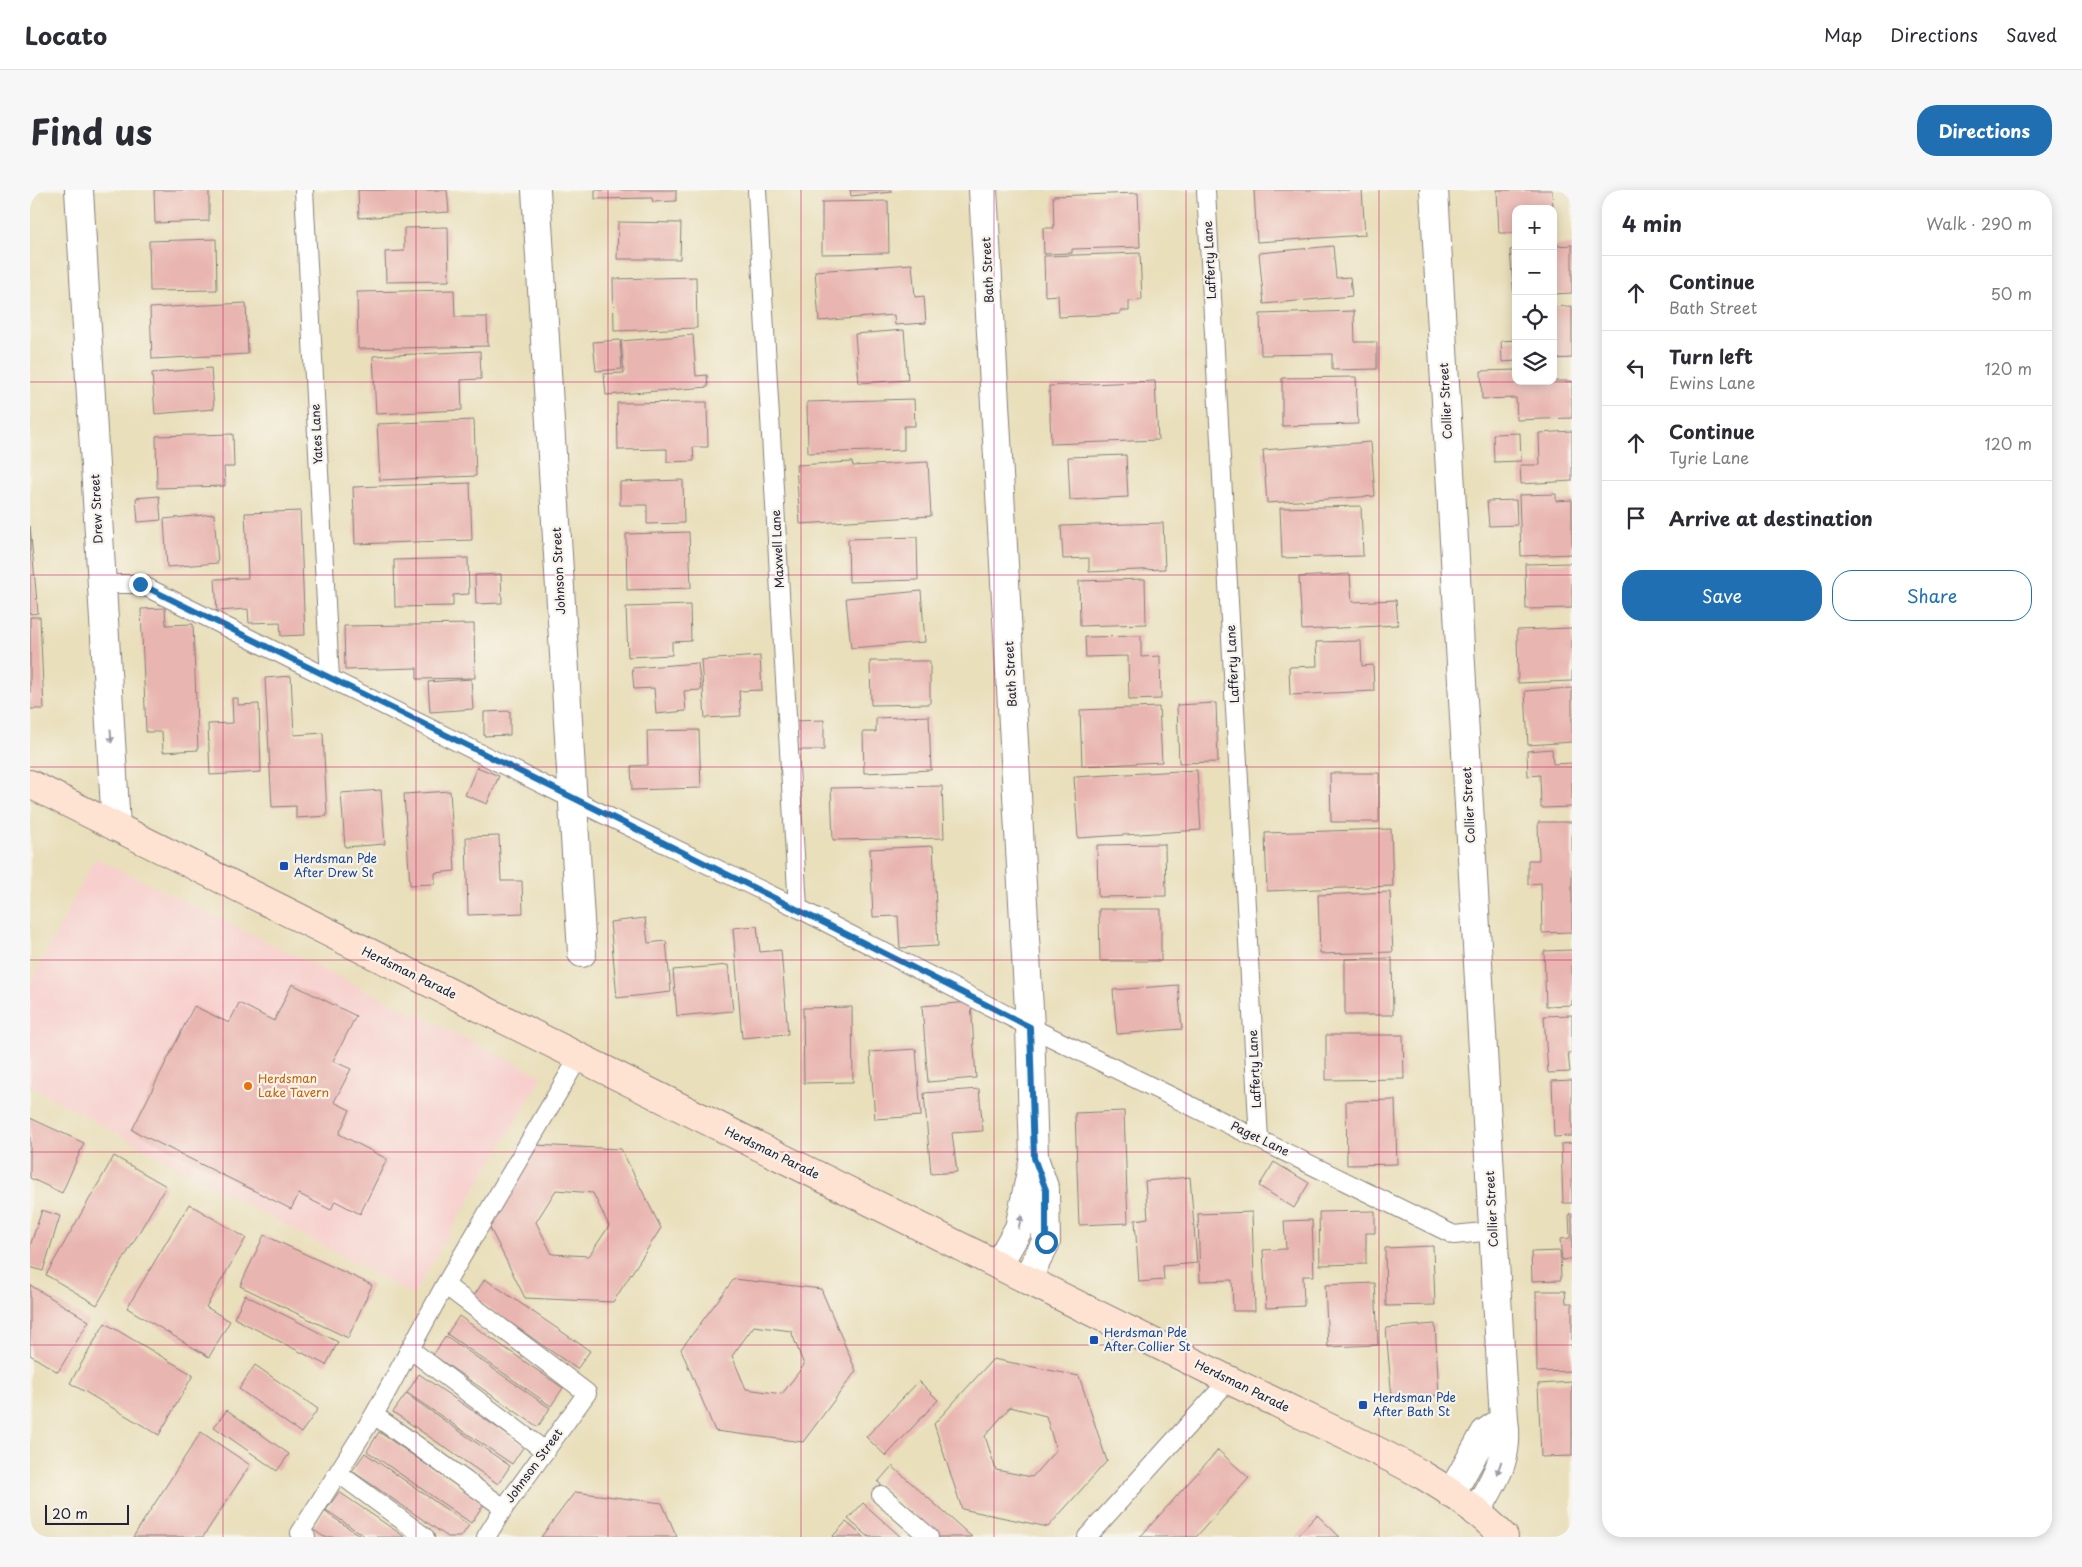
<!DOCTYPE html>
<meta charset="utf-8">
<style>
body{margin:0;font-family:"Playpen Sans",sans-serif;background:#f7f7f7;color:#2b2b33}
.controls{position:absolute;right:15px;top:15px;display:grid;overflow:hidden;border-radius:10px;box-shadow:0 2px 12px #0003}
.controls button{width:45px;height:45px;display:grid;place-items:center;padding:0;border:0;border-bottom:1px solid #e1e1e2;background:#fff;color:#2b2b33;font:25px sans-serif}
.scale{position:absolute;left:15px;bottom:12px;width:84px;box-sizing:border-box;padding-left:5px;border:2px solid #22223b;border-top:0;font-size:14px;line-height:18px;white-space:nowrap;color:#22223b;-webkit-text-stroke:4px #f7f3e8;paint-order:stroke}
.stop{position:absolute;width:15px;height:15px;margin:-11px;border:4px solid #1f6fb2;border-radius:50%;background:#fff}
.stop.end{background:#1f6fb2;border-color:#fff;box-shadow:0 1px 5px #0008}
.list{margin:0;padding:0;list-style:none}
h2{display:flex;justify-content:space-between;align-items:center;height:65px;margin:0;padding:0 20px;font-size:21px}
h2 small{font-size:16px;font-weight:400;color:#7c7c81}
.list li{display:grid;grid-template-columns:32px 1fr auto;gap:15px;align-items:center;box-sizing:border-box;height:75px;padding:0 20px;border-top:1px solid #e1e1e2}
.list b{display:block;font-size:19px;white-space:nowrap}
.list p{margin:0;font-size:16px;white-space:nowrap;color:#7c7c81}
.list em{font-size:16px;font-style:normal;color:#7c7c81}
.actions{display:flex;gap:10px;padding:15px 20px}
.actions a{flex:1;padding:11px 0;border:1px solid #1f6fb2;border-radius:20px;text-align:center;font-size:18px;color:#1f6fb2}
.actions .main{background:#1f6fb2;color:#fff}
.icon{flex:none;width:28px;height:28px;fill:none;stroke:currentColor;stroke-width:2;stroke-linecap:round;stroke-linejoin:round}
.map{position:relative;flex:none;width:1542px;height:1347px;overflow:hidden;border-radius:20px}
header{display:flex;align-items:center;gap:30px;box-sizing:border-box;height:70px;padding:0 25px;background:#fff;border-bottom:1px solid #e1e1e2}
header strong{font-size:24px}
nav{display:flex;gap:28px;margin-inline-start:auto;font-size:18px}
.intro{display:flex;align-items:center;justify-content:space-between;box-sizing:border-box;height:120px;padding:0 30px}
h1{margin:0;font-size:35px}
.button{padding:12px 22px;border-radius:20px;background:#1f6fb2;color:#fff;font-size:18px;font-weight:700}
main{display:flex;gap:30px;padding:0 30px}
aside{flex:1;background:#fff;border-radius:20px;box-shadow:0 2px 12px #0003}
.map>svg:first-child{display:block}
</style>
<header>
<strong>Locato</strong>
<nav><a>Map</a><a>Directions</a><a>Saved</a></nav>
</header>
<div class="intro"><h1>Find us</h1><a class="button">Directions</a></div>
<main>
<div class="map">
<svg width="1542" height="1347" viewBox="0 0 1542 1347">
<rect width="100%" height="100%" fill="#f7f3e8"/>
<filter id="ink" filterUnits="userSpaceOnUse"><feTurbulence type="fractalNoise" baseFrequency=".02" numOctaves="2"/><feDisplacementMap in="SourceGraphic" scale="10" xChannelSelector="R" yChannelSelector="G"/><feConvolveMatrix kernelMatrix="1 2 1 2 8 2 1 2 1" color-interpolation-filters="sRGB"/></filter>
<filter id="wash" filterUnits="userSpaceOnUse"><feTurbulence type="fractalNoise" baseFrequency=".0096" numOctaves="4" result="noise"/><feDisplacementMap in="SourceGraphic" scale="20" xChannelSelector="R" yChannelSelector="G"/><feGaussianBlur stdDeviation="1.12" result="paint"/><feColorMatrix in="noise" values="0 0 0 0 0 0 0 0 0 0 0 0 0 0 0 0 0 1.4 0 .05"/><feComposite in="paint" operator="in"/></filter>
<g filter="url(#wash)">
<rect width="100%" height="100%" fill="#e9dfbb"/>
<path fill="#f7d0ce" d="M65 668 512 886 383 1105 0 896V795Z"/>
<g id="blocks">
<g fill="#e9b5b0" fill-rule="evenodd">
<path d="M124 0H179V31L125 33Z"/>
<path d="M328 0H417L419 22 329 28Z"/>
<path d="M565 0H646V11L623 12 622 8 565 9Z"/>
<path d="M820 0H861L862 2 821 6Z"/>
<path d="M1224 0H1332L1335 45 1227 52Z"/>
<path d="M1467 0H1522L1523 19H1486V43H1469Z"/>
<path d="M1108 3 1110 57 1042 59V63L1014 64 1013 38H1024L1023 6Z"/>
<path d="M858 11 859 63 792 64V12Z"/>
<path d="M588 32 651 33 650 69H587Z"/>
<path d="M418 37 419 91 356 92 355 62 374 61V38Z"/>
<path d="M186 49 187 100 120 101 119 51Z"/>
<path d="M1542 55V103L1523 104V56Z"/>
<path d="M1303 56 1306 88 1320 87 1322 106 1234 114 1229 63Z"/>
<path d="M1486 59V107L1484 108 1480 60Z"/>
<path d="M1110 63 1112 110 1099 111V121H1090V124L1029 127 1028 105 1015 106 1014 66Z"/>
<path d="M882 74 885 107 894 106 896 133 865 135 864 125 789 131 785 81Z"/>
<path d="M666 87 667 138 584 141 583 89Z"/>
<path d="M424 100 425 127H457L458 156 328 159 327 102Z"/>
<path d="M216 113 218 164 122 169 120 118Z"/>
<path d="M1542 116V168L1523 169V117Z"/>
<path d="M1483 119H1486V144H1484Z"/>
<path d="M1324 121 1325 152H1347V179L1302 180V164L1231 165 1230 124Z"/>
<path d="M874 140 878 190 829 193 825 144Z"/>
<path d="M663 145 666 186 677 185 678 197 576 205 574 184 594 183 591 151Z"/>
<path d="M590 150 592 179 566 181 563 152Z"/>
<path d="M1486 150V171L1472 172 1471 151Z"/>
<path d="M450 161 451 189 431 190 432 220 346 224 343 166Z"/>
<path d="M181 178 184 219 125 224 122 183Z"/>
<path d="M1486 180V191H1542V228L1487 230 1486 208 1452 209 1451 181Z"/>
<path d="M1326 187 1328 234 1252 236V188Z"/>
<path d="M1125 191 1128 250 1021 254 1019 196Z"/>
<path d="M884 209 885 236H874V260L778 263 777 212Z"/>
<path d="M677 212 678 257H663L664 271 637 272V259L588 260 587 213Z"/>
<path d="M444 230 446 286 350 290 347 234Z"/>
<path d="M1542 241V291L1491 294 1490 275H1510L1509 243Z"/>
<path d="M1490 243 1491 271 1464 272 1463 244Z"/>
<path d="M203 244 204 277H194L195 296 127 298 126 246Z"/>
<path d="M1341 252 1345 306 1237 313 1233 260Z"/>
<path d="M1096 265 1098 307 1040 310 1038 267Z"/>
<path d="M822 272 823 276 898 272 901 326 770 334 766 275Z"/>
<path d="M653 290 654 333 617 334V315H590V292Z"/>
<path d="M440 293 442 350 325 354 323 297Z"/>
<path d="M1526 304V311L1542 310V364L1491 366 1489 305Z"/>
<path d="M129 306 131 330 108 332 106 308Z"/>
<path d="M1486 310 1487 335 1459 336 1457 311Z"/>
<path d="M1331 316 1333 366 1252 368 1250 318Z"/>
<path d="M270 321 275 445 251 446 250 432 219 433 218 419 187 421 185 389 218 388 215 323Z"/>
<path d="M184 324 188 373 137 377 134 329Z"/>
<path d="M1133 333 1135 379 1059 382V368L1033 369 1031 336Z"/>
<path d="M0 336 8 423 0 424Z"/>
<path d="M659 342 661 398 597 400 596 344Z"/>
<path d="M887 347 888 390 819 392 818 349Z"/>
<path d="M438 368 439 404 423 405V416L365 417 364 370Z"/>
<path d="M1542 373V418L1496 419 1495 374Z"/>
<path d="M471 384 472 413 446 414 445 385Z"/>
<path d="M1320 384 1322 412 1366 410 1368 435 1272 440 1269 387Z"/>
<path d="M1115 389 1116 434 1050 436 1049 391Z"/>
<path d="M891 401 895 452 821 458 816 408Z"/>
<path d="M660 415 661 451 642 452V465L598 467 596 417Z"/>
<path d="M135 418 136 435 163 434 168 560 133 562 132 542H116L111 419Z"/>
<path d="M0 427H10L14 519H0Z"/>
<path d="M444 434 445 488 387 489V478L315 480 314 436Z"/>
<path d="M1542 438V491L1488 493 1487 440Z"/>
<path d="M1111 446V467L1130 466 1131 509 1099 510 1098 466 1056 467 1055 447Z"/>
<path d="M1331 451 1332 476 1343 475 1344 501 1260 505 1259 477 1287 476 1286 452Z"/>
<path d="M730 466 732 500 709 501 711 526 675 528 671 470Z"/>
<path d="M840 471H900V514L841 515Z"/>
<path d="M668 473 671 500 654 501 656 521 626 524 624 498 604 499 602 478Z"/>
<path d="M261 486 264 545 293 543 297 626 266 628V616L242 617 235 488Z"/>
<path d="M441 489 443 519 400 522 398 492Z"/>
<path d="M1542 498V552L1498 555 1495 501Z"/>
<path d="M202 508H208V515L229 514 231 582 180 585 178 534 203 533Z"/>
<path d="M1186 513 1188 572 1149 573 1147 515Z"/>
<path d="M1129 517 1132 572 1052 576 1050 520Z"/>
<path d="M480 521V545L454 546V522Z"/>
<path d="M899 526 901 580 834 583 833 542H846V528Z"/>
<path d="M794 530V560H764L763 531Z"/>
<path d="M669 540 671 598 602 600 601 576 618 575 617 541Z"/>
<path d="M1522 559 1523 574 1542 573V617L1511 618 1510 585 1498 586 1497 561Z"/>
<path d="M447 577 469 586 457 614 435 605Z"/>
<path d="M1167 580 1171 640 1048 648 1044 587Z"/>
<path d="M1300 583H1349V632H1301Z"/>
<path d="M912 596 914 648 803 650 801 598Z"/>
<path d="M351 600 355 654 315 657 311 603Z"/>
<path d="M420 601 425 681 405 683V694L380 695 374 604Z"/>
<path d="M1508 632H1542V742L1512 743 1511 693 1498 694V670H1509Z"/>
<path d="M1361 639 1363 696 1237 701 1235 643Z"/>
<path d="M469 646 471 691H492L493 723 438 725 436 647Z"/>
<path d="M1135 654 1136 706 1068 707 1067 655Z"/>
<path d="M903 656 908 756 870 758 868 726 843 727 840 659Z"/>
<path d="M1360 702 1363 762 1290 764 1288 705Z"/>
<path d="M1069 719H1131V771H1070Z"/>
<path d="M615 728 618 753 636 751 641 802 587 808 580 732Z"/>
<path d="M727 736 730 762 751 760 758 844 712 848 703 738Z"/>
<path d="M1542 760V815L1516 816 1514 761Z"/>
<path d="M1362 768 1363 825H1315V769Z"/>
<path d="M698 775 703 821 647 826 643 780Z"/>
<path d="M262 794 326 826 303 871 321 879 304 912 320 920 309 944 357 969 330 1024 305 1011 301 1020 269 1004 261 1019 102 940 164 816 199 833 209 813 244 831Z"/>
<path d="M1148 795 1152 839 1087 844 1083 800Z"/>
<path d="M941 812 946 888 898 892 892 816Z"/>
<path d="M822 817 823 892 774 893 773 818Z"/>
<path d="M1542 825V863H1538L1540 882 1518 883 1514 826Z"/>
<path d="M1296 845H1373L1374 889 1296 890Z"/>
<path d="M886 859 891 926 845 929 840 862Z"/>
<path d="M1542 890V946L1524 947 1522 891Z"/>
<path d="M949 899 953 941 922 943 927 982 901 984 894 903Z"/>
<path d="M1365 910 1367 974 1317 975 1316 911Z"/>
<path d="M1094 921 1098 1033 1049 1035 1045 923Z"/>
<path d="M0 928 54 953 32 1003 0 988Z"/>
<path d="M1542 953V1013H1533L1531 954Z"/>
<path d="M503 955 591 959 631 1038 583 1112 495 1108 455 1028ZM526 1000 563 1003 579 1036 559 1066 522 1064 506 1032Z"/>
<path d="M84 966 136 996 67 1115 16 1085Z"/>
<path d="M1244 972 1279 993 1264 1018 1229 996Z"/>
<path d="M1160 987 1167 1073 1133 1076 1134 1090 1109 1092 1105 1030 1118 1028 1115 991Z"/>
<path d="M159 1014 216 1048 176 1117 200 1131 179 1167 97 1118Z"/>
<path d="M12 1020 30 1026 13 1081 0 1077V1056Z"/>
<path d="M1345 1021V1043H1336V1074L1290 1075 1289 1022Z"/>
<path d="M1222 1022 1225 1121H1203L1202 1090 1170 1091 1168 1024Z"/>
<path d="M1539 1024H1542V1069L1532 1070 1530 1049 1540 1048Z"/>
<path d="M1282 1030 1284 1086H1273L1274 1116 1236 1118 1233 1060 1256 1059 1254 1031Z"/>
<path d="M234 1045 342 1095 318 1148 210 1096Z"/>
<path d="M1403 1056 1405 1115 1356 1116 1355 1058Z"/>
<path d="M1530 1061 1531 1090 1502 1091 1501 1062Z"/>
<path d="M455 1089 560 1161 547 1179 443 1107Z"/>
<path d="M704 1089 791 1099 826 1181 773 1252 685 1241 651 1159ZM724 1136 761 1141 774 1175 752 1204 716 1199 702 1166Z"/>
<path d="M1345 1093 1348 1155 1298 1157 1295 1095Z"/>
<path d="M0 1095 59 1131 28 1182 0 1165Z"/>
<path d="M1506 1101H1535L1536 1113H1542V1181L1507 1182Z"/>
<path d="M215 1105 308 1152 296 1175 204 1128Z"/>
<path d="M429 1126 533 1198 521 1216 417 1144Z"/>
<path d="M75 1133 163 1185 129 1245 40 1193Z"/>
<path d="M1405 1134 1409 1205 1362 1210 1356 1138Z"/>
<path d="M416 1146 520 1218 508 1237 403 1165Z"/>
<path d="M963 1169 1049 1186 1077 1271 1018 1337 932 1319 904 1234ZM980 1217 1016 1226 1026 1260 1002 1287 966 1280 955 1246Z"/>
<path d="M225 1175 288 1219 271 1243 209 1199Z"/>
<path d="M389 1184 494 1256 482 1274 377 1203Z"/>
<path d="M889 1191 908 1210 856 1266 836 1247Z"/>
<path d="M1542 1192V1266L1511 1267 1508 1194Z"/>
<path d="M376 1204 480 1276 468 1294 363 1222Z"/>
<path d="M197 1220 259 1264 247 1281 184 1237Z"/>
<path d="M171 1242 220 1275 173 1347H103Z"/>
<path d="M349 1242 454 1314 441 1333 337 1261Z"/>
<path d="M1188 1260 1219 1288 1166 1347H1110Z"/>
<path d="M335 1263 439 1335 431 1347H418L322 1281Z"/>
<path d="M862 1276 942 1347H909L848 1292Z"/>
<path d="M309 1302 375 1347H336L296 1320Z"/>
<path d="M545 1302 632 1313 647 1347H511Z"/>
<path d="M833 1313 871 1347H839L818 1329Z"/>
<path d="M294 1321 332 1347H294L282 1339Z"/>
<path d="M1287 1325 1310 1347H1266Z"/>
<path d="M816 1332 834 1347H802Z"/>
</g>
</g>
</g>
<g filter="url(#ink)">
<use href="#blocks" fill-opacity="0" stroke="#86807b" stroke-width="1"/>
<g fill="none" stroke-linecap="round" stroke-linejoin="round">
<defs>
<g id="service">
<path d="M274 0 300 488"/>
<path d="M727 0 768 718"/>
<path d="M1176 0 1229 949"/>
<path d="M72 394H110L542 609 768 718 1000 837 1424 1045 1463 1041"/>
<path d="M415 1095 557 1203 474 1318 344 1225 415 1095 549 867"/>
<path d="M381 1160 515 1261"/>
<path d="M308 1283 395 1347"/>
<path d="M851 1305 899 1347"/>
<path d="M276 1347 270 1343 344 1225"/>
<path d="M456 1347 474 1318"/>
<path d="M1057 1347 1199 1190"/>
</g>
<g id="minor">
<path d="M49 0 86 637"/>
<path d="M506 0 552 763"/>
<path d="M953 0 1000 837 1004 968 989 1038 968 1075"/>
<path d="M1404 0 1474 1230C1480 1269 1464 1290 1446 1322"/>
<path d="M997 1089 1016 1052 1015 1000 1004 968"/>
<path d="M1421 1304 1455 1243 1474 1230"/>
</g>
<path id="secondary" d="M0 594 1199 1190C1234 1207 1270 1224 1306 1241 1365 1269 1428 1299 1474 1347"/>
</defs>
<use href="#service" stroke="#86807b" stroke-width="20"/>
<use href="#minor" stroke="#86807b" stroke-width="30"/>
<use href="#secondary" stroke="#86807b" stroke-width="30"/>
<use href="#service" stroke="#fff" stroke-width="18"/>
<use href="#minor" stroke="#fff" stroke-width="28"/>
<use href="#secondary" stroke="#fee3d2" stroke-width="28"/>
</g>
<defs><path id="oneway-solid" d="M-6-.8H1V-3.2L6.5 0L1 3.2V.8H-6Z" transform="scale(1.25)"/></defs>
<g fill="#9c9ca7">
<use href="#oneway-solid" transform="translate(81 546) rotate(86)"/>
<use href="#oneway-solid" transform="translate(990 1032) rotate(-77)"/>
<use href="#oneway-solid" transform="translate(1469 1278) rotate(109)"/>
</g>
</g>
<g fill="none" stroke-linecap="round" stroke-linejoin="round" filter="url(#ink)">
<path stroke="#1f6fb2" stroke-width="6" d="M110 394C407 541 705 686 1000 837L1004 968 1016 1000V1052"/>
</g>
<path fill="none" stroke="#c2185b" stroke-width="1" stroke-opacity="0.55" d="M193 0V1347M386 0V1347M578 0V1347M771 0V1347M964 0V1347M1156 0V1347M1349 0V1347M0 192H1542M0 385H1542M0 577H1542M0 770H1542M0 962H1542M0 1155H1542"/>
<g fill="#1a4fb4" stroke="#f7f3e8" stroke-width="2">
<rect x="249" y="671" width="10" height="10" rx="2.5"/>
<rect x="1059" y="1145" width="10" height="10" rx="2.5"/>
<rect x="1328" y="1210" width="10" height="10" rx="2.5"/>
</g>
<circle fill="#e8710a" stroke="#f7f3e8" stroke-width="2" cx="218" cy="896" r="5"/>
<g text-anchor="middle" stroke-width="4.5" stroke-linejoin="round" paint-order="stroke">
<g font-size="12" fill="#22223b" stroke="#f7f3e8">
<text transform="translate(1180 70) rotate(-93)" y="4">Lafferty Lane</text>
<text transform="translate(958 80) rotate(-93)" y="4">Bath Street</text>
<text transform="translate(1416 211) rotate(-93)" y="4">Collier Street</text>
<text transform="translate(287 244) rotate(-93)" y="4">Yates Lane</text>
<text transform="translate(67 319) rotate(-93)" y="4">Drew Street</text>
<text transform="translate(748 359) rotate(-93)" y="4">Maxwell Lane</text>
<text transform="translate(529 381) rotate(-93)" y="4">Johnson Street</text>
<text transform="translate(1203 474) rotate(-93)" y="4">Lafferty Lane</text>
<text transform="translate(981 484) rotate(-93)" y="4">Bath Street</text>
<text transform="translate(1439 615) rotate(-93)" y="4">Collier Street</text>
<text transform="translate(379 783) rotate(26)" y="4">Herdsman Parade</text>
<text transform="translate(1225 879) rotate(-93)" y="4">Lafferty Lane</text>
<text transform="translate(1230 949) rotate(26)" y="4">Paget Lane</text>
<text transform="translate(742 963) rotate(26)" y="4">Herdsman Parade</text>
<text transform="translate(1462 1019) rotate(-93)" y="4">Collier Street</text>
<text transform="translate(1212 1196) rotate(26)" y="4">Herdsman Parade</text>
<text transform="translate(504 1276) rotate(-54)" y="4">Johnson Street</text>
</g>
<g font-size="12" fill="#164399" stroke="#f7f3e8" text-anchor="start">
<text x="264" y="673">Herdsman Pde<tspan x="264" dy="14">After Drew St</tspan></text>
<text x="1074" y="1147">Herdsman Pde<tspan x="1074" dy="14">After Collier St</tspan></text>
<text x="1343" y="1212">Herdsman Pde<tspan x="1343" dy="14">After Bath St</tspan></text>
</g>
<g font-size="12" fill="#c56008" stroke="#f7f3e8" text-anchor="start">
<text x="228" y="893">Herdsman<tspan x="228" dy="14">Lake Tavern</tspan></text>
</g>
</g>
</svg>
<div class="controls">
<button>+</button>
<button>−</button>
<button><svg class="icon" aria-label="locate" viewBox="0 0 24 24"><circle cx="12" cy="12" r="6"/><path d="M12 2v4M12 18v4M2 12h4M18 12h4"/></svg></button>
<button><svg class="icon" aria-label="layers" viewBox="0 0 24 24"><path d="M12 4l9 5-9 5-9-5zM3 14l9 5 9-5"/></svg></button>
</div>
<div class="scale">20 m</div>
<div class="stop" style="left:1016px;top:1052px"></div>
<div class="stop end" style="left:110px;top:394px"></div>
</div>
<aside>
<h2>4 min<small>Walk · 290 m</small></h2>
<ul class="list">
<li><svg class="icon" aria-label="ahead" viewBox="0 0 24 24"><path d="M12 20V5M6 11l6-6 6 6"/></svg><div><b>Continue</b><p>Bath Street</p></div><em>50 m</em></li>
<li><svg class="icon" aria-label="left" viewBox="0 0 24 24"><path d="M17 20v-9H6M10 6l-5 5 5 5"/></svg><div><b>Turn left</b><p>Ewins Lane</p></div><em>120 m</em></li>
<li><svg class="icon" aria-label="ahead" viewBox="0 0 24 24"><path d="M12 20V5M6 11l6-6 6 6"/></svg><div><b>Continue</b><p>Tyrie Lane</p></div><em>120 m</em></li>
<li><svg class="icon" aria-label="arrive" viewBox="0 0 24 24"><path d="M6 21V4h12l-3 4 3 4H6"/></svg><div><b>Arrive at destination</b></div></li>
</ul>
<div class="actions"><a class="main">Save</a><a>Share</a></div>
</aside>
</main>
